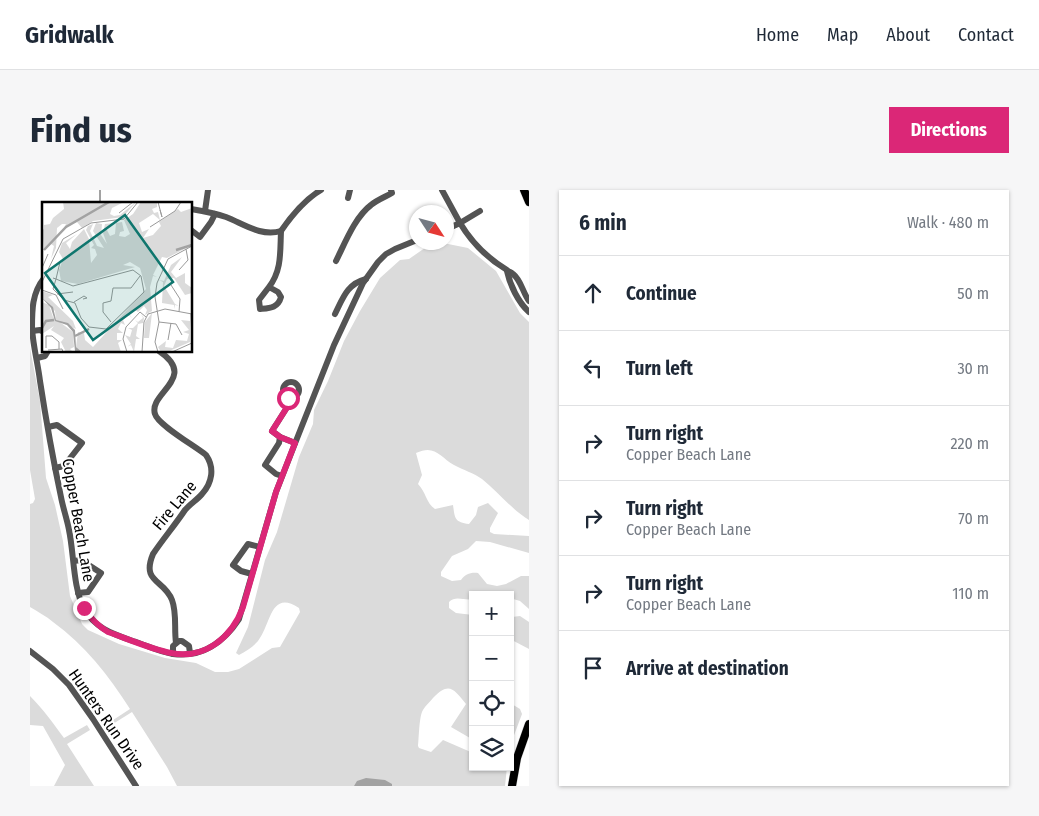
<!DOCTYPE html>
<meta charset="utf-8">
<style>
body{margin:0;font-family:"Fira Sans Condensed",sans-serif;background:#f6f6f7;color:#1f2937}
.controls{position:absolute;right:15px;bottom:15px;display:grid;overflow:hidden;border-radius:0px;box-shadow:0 1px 4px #0004}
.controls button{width:45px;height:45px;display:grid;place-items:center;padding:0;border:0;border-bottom:1px solid #e0e1e3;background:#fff;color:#1f2937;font:25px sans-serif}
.compass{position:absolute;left:379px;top:15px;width:45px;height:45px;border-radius:50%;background:#fff;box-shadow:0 1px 4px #0004;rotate:126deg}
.stop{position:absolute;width:15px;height:15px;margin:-11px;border:4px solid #db2777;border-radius:50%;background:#fff}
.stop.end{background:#db2777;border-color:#fff;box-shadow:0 1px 5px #0008}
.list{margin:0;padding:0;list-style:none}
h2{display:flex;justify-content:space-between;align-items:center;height:65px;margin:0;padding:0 20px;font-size:21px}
h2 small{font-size:16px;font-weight:400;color:#747a83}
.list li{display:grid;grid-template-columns:32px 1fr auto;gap:15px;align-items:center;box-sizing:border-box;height:75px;padding:0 20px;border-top:1px solid #e0e1e3}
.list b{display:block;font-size:19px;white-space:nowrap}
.list p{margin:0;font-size:16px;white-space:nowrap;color:#747a83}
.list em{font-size:16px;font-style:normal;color:#747a83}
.icon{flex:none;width:28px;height:28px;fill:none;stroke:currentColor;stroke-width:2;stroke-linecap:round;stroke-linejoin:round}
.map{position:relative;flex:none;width:499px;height:596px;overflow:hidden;border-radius:0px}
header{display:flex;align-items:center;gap:30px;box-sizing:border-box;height:70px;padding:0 25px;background:#fff;border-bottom:1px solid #e0e1e3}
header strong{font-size:24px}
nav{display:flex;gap:28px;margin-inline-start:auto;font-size:18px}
.intro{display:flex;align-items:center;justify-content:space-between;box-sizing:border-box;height:120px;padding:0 30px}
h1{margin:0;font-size:35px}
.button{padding:12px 22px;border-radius:0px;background:#db2777;color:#fff;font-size:18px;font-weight:700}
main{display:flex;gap:30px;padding:0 30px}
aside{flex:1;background:#fff;border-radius:0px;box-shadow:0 1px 4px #0004}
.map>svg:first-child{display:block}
</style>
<header>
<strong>Gridwalk</strong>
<nav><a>Home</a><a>Map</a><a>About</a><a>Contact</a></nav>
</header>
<div class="intro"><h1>Find us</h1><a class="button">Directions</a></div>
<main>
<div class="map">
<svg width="499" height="596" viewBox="0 0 499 596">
<rect width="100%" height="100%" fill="#fff"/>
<g fill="#dbdbdb">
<path d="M402 53H413L438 58 466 81 490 123 499 132V330C481 319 468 302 452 289 444 283 433 280 424 275 410 267 405 254 386 263L392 285 388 294C396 302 396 313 405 319L423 315C425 328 424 332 439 334L446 325 448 317 458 313 468 323 460 338V342L464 344 499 346V363L460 352 446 351 438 359 422 366 411 382V386L422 391 431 390C435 384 441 382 448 383L457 394 467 396 476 394 491 386H499V419L490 411 480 408V405H443V409C434 411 426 405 419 412V418L426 423 443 425V467C440 472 439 479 443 483V549L440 548 421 537 436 514C424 499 419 491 403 508 400 512 395 516 393 520 389 526 389 548 388 556L389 558 401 562 413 550 443 563V577H477L475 596H147L137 577 102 522 78 537 77 534 100 519C79 486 55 455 23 432 16 426 8 422 0 417V314L3 313 5 309 0 280V158L10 211 16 288 25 315 33 351 40 406 52 434 58 440 89 454 135 468 166 473 185 482H198L209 479 242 458 250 457 270 422 269 418C240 399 241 435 228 451 223 457 216 461 209 465L206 463 218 437 235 370 247 342 269 267 283 234 284 220 298 191 314 151 330 121 350 88 370 70 379 69Z"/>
<path d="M490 426 499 432V459L480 449V429L482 427Z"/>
<path d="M0 506C13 519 23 533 34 548L57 535 60 540 37 554 64 596H24L35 575 13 536 0 535Z"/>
<path d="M480 513 490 519 492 524 480 556Z"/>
</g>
<path fill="#a2a2a2" d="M336 588 355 590 362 594V596H324L327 591Z"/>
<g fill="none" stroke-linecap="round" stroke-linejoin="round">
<path stroke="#a2a2a2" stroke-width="2" d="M70 14V0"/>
<defs>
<g id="major">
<path d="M494 0 499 12"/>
<path d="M482 596 487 568 499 534"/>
</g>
</defs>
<use href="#major" stroke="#dbdbdb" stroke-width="9"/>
<g stroke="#545454" stroke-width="6">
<path d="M412 0 430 33 417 39"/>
<path d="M318 8 320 0"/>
<path d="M161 19C173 21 185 23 196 27 214 34 231 47 251 41 262 25 274 10 291 0"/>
<path d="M175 21 178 0"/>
<path d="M450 21 430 33C442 53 457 68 477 80 479 82 481 82 483 84 491 90 493 103 499 111"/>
<path d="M161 40 170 47 181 32 185 24"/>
<path d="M306 71C315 53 325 27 341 15 347 10 355 7 362 3L361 0"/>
<path d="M477 81C480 95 488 112 499 122"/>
<path d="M14 88C2 103 2 120 2 138 3 156 8 174 10 191 16 230 23 269 31 307 33 318 37 329 39 340 44 363 43 399 54 418 64 438 83 444 103 451 116 455 129 462 143 464 172 468 194 452 209 429L246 302 264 256 304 155 333 93 348 72 356 64 365 59 387 50"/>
<path d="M239 97 229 110 230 119C240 118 248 118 251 107L248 102 239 97C252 80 250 62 251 41"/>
<path d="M305 124C313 108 317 94 336 89"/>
<path d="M2 141 10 140 14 142"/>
<path d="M129 161C169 188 118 203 125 224 128 235 165 256 176 265 185 278 182 293 172 304 167 310 160 314 155 320 145 335 133 349 123 364 111 393 134 389 142 410 147 423 144 439 146 453"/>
<path d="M7 168 15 166 18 161"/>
<circle cx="261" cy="200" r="8"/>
<path d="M18 237 27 235 52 253 34 276 25 278"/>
<path d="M250 247 242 241 263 208"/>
<path d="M252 286 246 284 235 275 249 253 250 247 265 253"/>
<path d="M44 371 51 370 71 383 58 402 48 403"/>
<path d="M222 384 211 381 203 375 218 354 230 357"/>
<path d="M0 461 23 479 39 495 63 529 106 596"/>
<path d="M143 464V456L149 451H152L159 456 160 463"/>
</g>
<use href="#major" stroke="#000" stroke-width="8"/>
</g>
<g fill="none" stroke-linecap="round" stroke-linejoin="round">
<path stroke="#db2777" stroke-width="6" d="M54 418C61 429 68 436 78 442 98 449 121 459 141 463 175 470 202 447 213 417L246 302 265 253 250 247 242 241 263 208H258"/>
</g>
<g text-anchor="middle" stroke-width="4" stroke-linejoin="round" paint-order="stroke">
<g font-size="16" fill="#000" stroke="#fff">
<text transform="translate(144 315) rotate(-50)" y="6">Fire Lane</text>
<text transform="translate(49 330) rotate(80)" y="6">Copper Beach Lane</text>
<text transform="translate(77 529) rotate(55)" y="6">Hunters Run Drive</text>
</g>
</g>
<g transform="translate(12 12)">
<rect width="150" height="150" fill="#fff"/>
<path d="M21 0H82L70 6 68 12 72 14 78 13 94 0 81 15 51 19 40 26 35 20 22 26 24 22H20L15 26 14 46 9 57 12 44 9 42 2 47 0 25 2 28V23L8 22 11 16 22 7ZM99 0H115V5L110 7 112 11 116 10 118 18 111 12 97 21 100 30 107 27 101 36 111 33 119 24 117 20 136 7 139 10 150 6V43L125 56 120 55 111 73 115 75 111 74 108 85 110 109 103 113 105 108 102 104 96 110 92 107 87 112 90 116 87 113 81 118 83 123 79 121 76 127 81 131H75V138H80L76 141 79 150H40L34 145 36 130 42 131 43 138 51 145 104 87 98 66 88 60 81 63 93 65 36 82 19 79 17 68 21 57 17 50 20 41 35 32 24 41 28 47 30 40 42 27 47 37 49 61 55 53 53 47 49 46 52 43 44 28 46 24 51 22 48 29 55 44 62 46 51 29 54 21 60 22 59 33 65 42 61 31 63 22 72 21 64 26 68 34 73 32 74 21 80 20 82 29 78 30 77 34 83 35 88 32 82 18 91 12ZM140 55 129 70 134 76 143 71V81L150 86V91L143 93 132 76 125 77 122 84 133 102 137 104 133 103 132 107V103L120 101 121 80 117 78 122 79 129 63ZM0 89 11 93 6 95 31 119 34 127 14 118 13 109 0 96ZM0 100 7 103 11 115 31 130 32 145 28 147 31 150H24L19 140 22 136 9 128 12 124 0 132ZM110 111 107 136H102L103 120ZM99 112 102 116 101 121 96 122 94 134 98 137H94L92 150 89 143 85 145 89 142 83 133 88 135 90 128 86 126H91L96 121 93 118 96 120 101 116ZM139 118 148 119V140L125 150H119L116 145 124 139 123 145 131 146 134 138 145 139 147 132 141 130 147 128Z" fill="#dbdbdb"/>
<path d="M0 96 11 105 14 118 26 121 33 128 34 145 40 150 33 149 31 130 25 123 13 119 9 106Z" fill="#a2a2a2"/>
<path fill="none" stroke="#a2a2a2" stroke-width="2.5" d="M2 48 24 25 67 0M134 48 150 43M0 126 4 119 12 118M33 134 47 127"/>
<path fill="none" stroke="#999" stroke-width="1" d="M116 0 120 15 118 8M77 11 91 0M108 25 133 9 139 0M0 66 6 52M91 68 99 74 102 90 64 127 47 125 39 116 33 101 22 98 11 87 14 77 31 84ZM137 68 146 58 144 47M11 76 14 77 18 60M0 80 21 37 49 21 82 17 96 0M129 83 138 97 137 110M0 88 14 93 21 107M15 92 31 90M32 100 42 94 45 96 41 97M149 112 150 139M69 120 61 110V101L69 99 71 86H89L98 74M117 120 134 122 140 133M126 138 129 121M4 146V134H10L17 140V147M6 148 20 147 21 150M85 150 81 137 84 125 98 110 104 115M100 150 102 120 106 112 123 107 150 112M116 150 113 140 117 120 113 95 115 81 126 57 150 44M130 150 150 141"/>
<path fill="#0f766e" fill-opacity="0.15" stroke="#0f766e" stroke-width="2.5" d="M83 13 131 80 51 138 3 71Z"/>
<rect width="150" height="150" fill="none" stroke="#000" stroke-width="2.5"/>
</g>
</svg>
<div class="controls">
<button>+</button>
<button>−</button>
<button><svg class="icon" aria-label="locate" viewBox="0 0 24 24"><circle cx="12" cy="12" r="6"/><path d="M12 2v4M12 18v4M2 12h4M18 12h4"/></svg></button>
<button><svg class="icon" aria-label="layers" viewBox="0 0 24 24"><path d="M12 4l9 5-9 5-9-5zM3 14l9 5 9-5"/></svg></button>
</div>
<svg class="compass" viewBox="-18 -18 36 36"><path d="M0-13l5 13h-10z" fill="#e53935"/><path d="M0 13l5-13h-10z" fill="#747a83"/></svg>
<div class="stop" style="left:258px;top:208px"></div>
<div class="stop end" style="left:54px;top:418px"></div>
</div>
<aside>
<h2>6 min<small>Walk · 480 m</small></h2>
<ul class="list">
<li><svg class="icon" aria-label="ahead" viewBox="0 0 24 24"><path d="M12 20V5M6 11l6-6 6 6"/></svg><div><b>Continue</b></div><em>50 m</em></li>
<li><svg class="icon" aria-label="left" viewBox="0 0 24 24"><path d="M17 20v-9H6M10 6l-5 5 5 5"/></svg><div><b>Turn left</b></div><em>30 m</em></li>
<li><svg class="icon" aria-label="right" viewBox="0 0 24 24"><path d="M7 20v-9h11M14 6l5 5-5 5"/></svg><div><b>Turn right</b><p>Copper Beach Lane</p></div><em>220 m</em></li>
<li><svg class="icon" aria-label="right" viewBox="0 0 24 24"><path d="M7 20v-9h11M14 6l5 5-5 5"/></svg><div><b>Turn right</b><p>Copper Beach Lane</p></div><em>70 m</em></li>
<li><svg class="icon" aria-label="right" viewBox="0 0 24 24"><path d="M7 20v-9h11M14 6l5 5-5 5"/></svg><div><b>Turn right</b><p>Copper Beach Lane</p></div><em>110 m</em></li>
<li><svg class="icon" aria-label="arrive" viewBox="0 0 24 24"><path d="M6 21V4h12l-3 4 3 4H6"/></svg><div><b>Arrive at destination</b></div></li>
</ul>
</aside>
</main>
